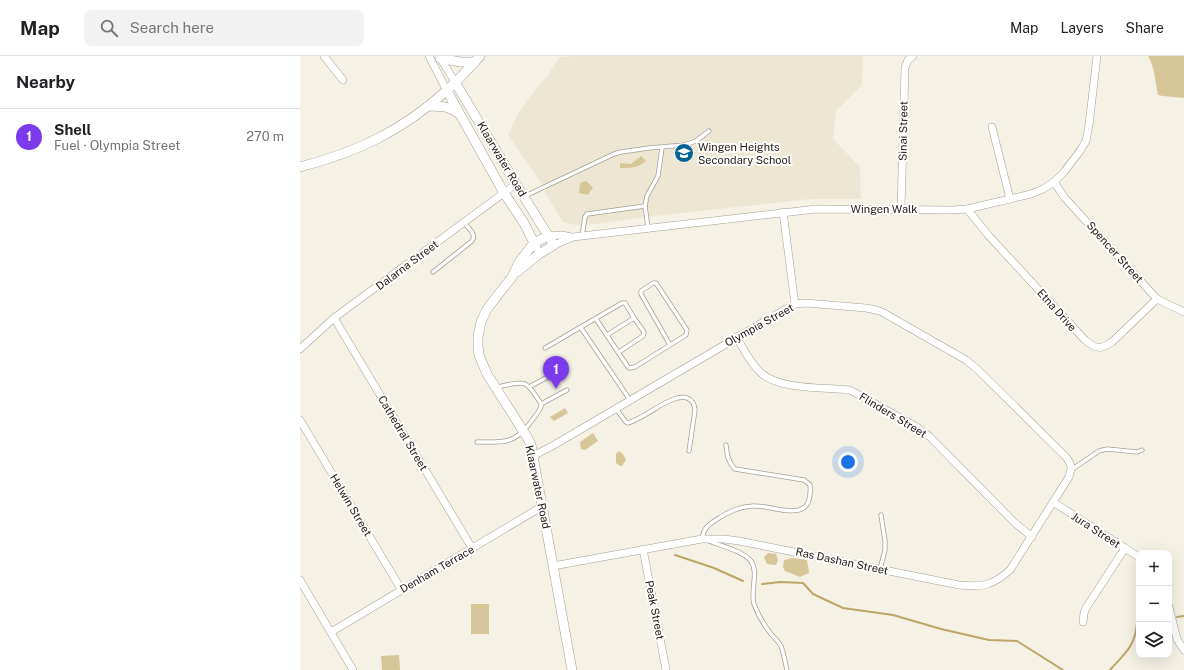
<!DOCTYPE html>
<meta charset="utf-8">
<style>
body{margin:0;font-family:"Public Sans",sans-serif;background:#f2f2f2;color:#202124}
.controls{position:absolute;right:12px;bottom:12px;display:grid;overflow:hidden;border-radius:8px;box-shadow:0 4px 16px #0002}
.controls button{width:36px;height:36px;display:grid;place-items:center;padding:0;border:0;border-bottom:1px solid #e0e0e0;background:#fff;color:#202124;font:20px sans-serif}
.you{position:absolute;left:548px;top:406px;width:14px;height:14px;margin:-10px;border:3px solid #fff;border-radius:50%;background:#1a73e8;box-shadow:0 0 0 6px #1a73e833}
.badge{display:grid;place-items:center;width:26px;height:26px;border-radius:50%;background:#7c3aed;color:#fff;font-size:13px;font-weight:700}
.pin{position:absolute;translate:-50% -33px;filter:drop-shadow(0 1px 2px #0008)}
.pin::after{content:'';position:absolute;top:21px;width:14px;height:12px;background:inherit;clip-path:polygon(0 0,100% 0,50% 100%)}
.list{margin:0;padding:0;list-style:none}
h2{display:flex;justify-content:space-between;align-items:center;height:52px;margin:0;padding:0 16px;font-size:17px}
h2 small{font-size:13px;font-weight:400;color:#757577}
.list li{display:grid;grid-template-columns:26px 1fr auto;gap:12px;align-items:center;box-sizing:border-box;height:56px;padding:0 16px;border-top:1px solid #e0e0e0}
.list b{display:block;font-size:15px;white-space:nowrap}
.list p{margin:0;font-size:13px;white-space:nowrap;color:#757577}
.list em{font-size:13px;font-style:normal;color:#757577}
.icon{flex:none;width:22px;height:22px;fill:none;stroke:currentColor;stroke-width:2;stroke-linecap:round;stroke-linejoin:round}
.map{position:relative;flex:none;width:884px;height:614px;overflow:hidden}
header{display:flex;align-items:center;gap:24px;box-sizing:border-box;height:56px;padding:0 20px;background:#fff;border-bottom:1px solid #e0e0e0}
header strong{font-size:19px}
nav{display:flex;gap:22px;margin-inline-start:auto;font-size:14px}
.search{width:280px;height:36px;background:#f2f2f2;display:flex;align-items:center;gap:10px;box-sizing:border-box;padding:0 14px;border-radius:8px;color:#757577;font-size:15px}
main{display:flex}
aside{flex:1;background:#fff}
.map>svg:first-child{display:block}
</style>
<header>
<strong>Map</strong>
<div class="search"><svg class="icon" aria-label="search" viewBox="0 0 24 24"><circle cx="10" cy="10" r="6"/><path d="M15 15l6 6"/></svg>Search here</div>
<nav><a>Map</a><a>Layers</a><a>Share</a></nav>
</header>
<main>
<aside>
<h2>Nearby<small></small></h2>
<ul class="list">
<li><span class="badge">1</span><div><b>Shell</b><p>Fuel · Olympia Street</p></div><em>270 m</em></li>
</ul>
</aside>
<div class="map">
<svg width="884" height="614" viewBox="0 0 884 614">
<rect width="100%" height="100%" fill="#f5f1e5"/>
<path fill="#ede6d3" d="M277 0H561L563 2 562 29 536 55 533 83 560 111 561 143H510L346 161 294 168 275 169 263 166 244 135 246 134 244 131 208 79 218 58 228 43 248 19 260 1Z"/>
<g fill="#d7c697">
<path d="M848 0H884V42L863 40 858 39C855 25 855 12 848 0Z"/>
<path d="M341 100 346 105C338 112 330 112 320 112V107L331 108Z"/>
<path d="M286 125 293 131 288 139 279 137 280 127Z"/>
<path d="M265 352 268 357 254 365 250 361Z"/>
<path d="M293 377 298 385 285 394 281 393 280 386Z"/>
<path d="M319 395 323 398 326 404 322 410H320L316 407V398Z"/>
<path d="M468 497 476 498 478 504 476 509 467 508 464 501Z"/>
<path d="M493 502 507 504 509 517 500 521 485 515 483 511 484 504Z"/>
<rect x="171" y="548" width="18" height="30"/>
<path d="M99 599 100 614H82L81 600Z"/>
</g>
<g fill="none" stroke-linecap="round" stroke-linejoin="round">
<g stroke="#bca567" stroke-width="2">
<path d="M375 499 414 512 443 525"/>
<path d="M462 528 480 526 503 527 513 538 543 552 593 559 641 573 689 584 717 585 763 614"/>
<path d="M877 561 884 560"/>
<path d="M810 614C825 597 835 591 837 567H839"/>
</g>
<defs>
<g id="lane">
<path d="M225 140 314 98 321 96 349 92 384 89 396 85 409 75"/>
<path d="M348 172 345 150 347 140 358 120 362 92"/>
<path d="M282 180 285 161 287 158 345 150"/>
<path d="M133 216 172 185C177 178 168 172 164 167"/>
<path d="M296 263 328 311 330 312 335 311 386 279 387 274 356 227H353L341 235V238L370 289"/>
<path d="M281 272 330 344"/>
<path d="M245 292 322 247H325L334 262 307 279"/>
<path d="M319 296 343 280 344 276 334 262"/>
<path d="M229 331 257 316"/>
<path d="M241 348 267 334"/>
<path d="M316 353 326 366 328 367C344 362 359 348 374 343 385 339 394 342 395 354L389 395"/>
<path d="M177 386C202 386 214 389 230 367 234 362 238 357 241 351V348C238 343 230 330 225 328 220 325 203 330 197 331"/>
<path d="M771 414 799 395 807 393 837 396 842 394"/>
<path d="M403 483H402C404 471 409 468 419 462 430 455 439 451 453 450 476 449 514 471 510 429L504 424 435 413C428 406 427 398 426 389"/>
<path d="M409 485C421 490 443 495 451 505 459 517 450 535 454 548 458 559 464 569 471 578 475 582 478 585 481 590 484 598 485 606 487 614"/>
<path d="M580 513 585 494V485L581 459"/>
</g>
<g id="street">
<path d="M24 0 43 24"/>
<path d="M129 0 147 35"/>
<path d="M139 0 155 26"/>
<path d="M692 71 710 143"/>
<path d="M754 126 765 142 857 243 884 256"/>
<path d="M601 153 605 12 608 4 613 0"/>
<path d="M667 153 689 180 785 284C796 293 800 294 812 286L857 243"/>
<path d="M483 156 495 248"/>
<path d="M248 180 262 179 271 181"/>
<path d="M254 189 273 181 516 153 652 154 667 153 731 138 743 133 754 126 764 116 780 95 786 85 789 69 797 0"/>
<path d="M34 262 172 492"/>
<path d="M436 281C444 293 450 307 461 317 480 334 524 331 550 334L559 339 617 371 630 381 715 467 732 481"/>
<path d="M0 293 34 262 216 128"/>
<path d="M0 364 101 533"/>
<path d="M233 400 254 389 484 254 495 248 506 247 566 252 576 254 582 256 666 304 677 313 766 401C772 409 772 411 769 421L710 514C692 530 683 531 659 529L439 485 424 483H402L253 510"/>
<path d="M753 446 839 501"/>
<path d="M343 493 366 614"/>
<path d="M0 524 53 614"/>
<path d="M869 551 877 583 884 594"/>
<path d="M783 566 784 557 786 552 825 492"/>
<path d="M31 576 243 450"/>
</g>
<g id="secondary">
<path d="M140 2 160 6H175"/>
<path d="M155 26 216 128 254 189 239 198 217 216"/>
<path d="M147 35 204 137 224 167 236 191"/>
<path d="M128 50C140 51 149 49 159 58"/>
<path d="M0 111C57 96 102 75 146 35 158 25 169 12 180 0"/>
<path d="M248 180 234 187 219 206 212 221 187 253 181 266 178 281V290L179 299 187 318 227 381 231 389 272 614"/>
</g>
</defs>
<use href="#lane" stroke="#a4a094" stroke-width="5"/>
<use href="#street" stroke="#a4a094" stroke-width="8"/>
<use href="#secondary" stroke="#a4a094" stroke-width="10"/>
<use href="#lane" stroke="#fff" stroke-width="3.5"/>
<use href="#street" stroke="#fff" stroke-width="7"/>
<use href="#secondary" stroke="#fff" stroke-width="9"/>
</g>
<defs>
<symbol id="school-disc" viewBox="-11 -11 22 22"><circle r="9.5" fill="#026393" stroke="#fffefc"/><path d="M0-5L7-2L0 1L-7-2ZM-4 1L0 2.5L4 1V4Q0 6-4 4Z" fill="#fff"/></symbol>
</defs>
<g fill-rule="evenodd">
<use href="#school-disc" x="373" y="86" width="22" height="22"/>
</g>
<g text-anchor="middle" stroke-width="4" stroke-linejoin="round" paint-order="stroke">
<g font-size="11" fill="#22201c" stroke="#fffefc">
<text transform="translate(603 75) rotate(-89)" y="4">Sinai Street</text>
<text transform="translate(202 103) rotate(59)" y="4">Klaarwater Road</text>
<text x="584" y="157">Wingen Walk</text>
<text transform="translate(815 196) rotate(48)" y="4">Spencer Street</text>
<text transform="translate(107 209) rotate(-37)" y="4">Dalarna Street</text>
<text transform="translate(757 254) rotate(48)" y="4">Etna Drive</text>
<text transform="translate(459 269) rotate(-29)" y="4">Olympia Street</text>
<text transform="translate(593 359) rotate(31)" y="4">Flinders Street</text>
<text transform="translate(103 377) rotate(59)" y="4">Cathedral Street</text>
<text transform="translate(238 431) rotate(78)" y="4">Klaarwater Road</text>
<text transform="translate(51 449) rotate(59)" y="4">Helwin Street</text>
<text transform="translate(796 474) rotate(33)" y="4">Jura Street</text>
<text transform="translate(542 505) rotate(12)" y="4">Ras Dashan Street</text>
<text transform="translate(137 513) rotate(-30)" y="4">Denham Terrace</text>
<text transform="translate(355 554) rotate(79)" y="4">Peak Street</text>
</g>
<g font-size="11" fill="#22201c" stroke="#fffefc" text-anchor="start">
<text x="398" y="95">Wingen Heights<tspan x="398" dy="13">Secondary School</tspan></text>
</g>
</g>
</svg>
<div class="controls">
<button>+</button>
<button>−</button>
<button><svg class="icon" aria-label="layers" viewBox="0 0 24 24"><path d="M12 4l9 5-9 5-9-5zM3 14l9 5 9-5"/></svg></button>
</div>
<div class="you"></div>
<div class="pin badge" style="left:256px;top:333px">1</div>
</div>
</main>
